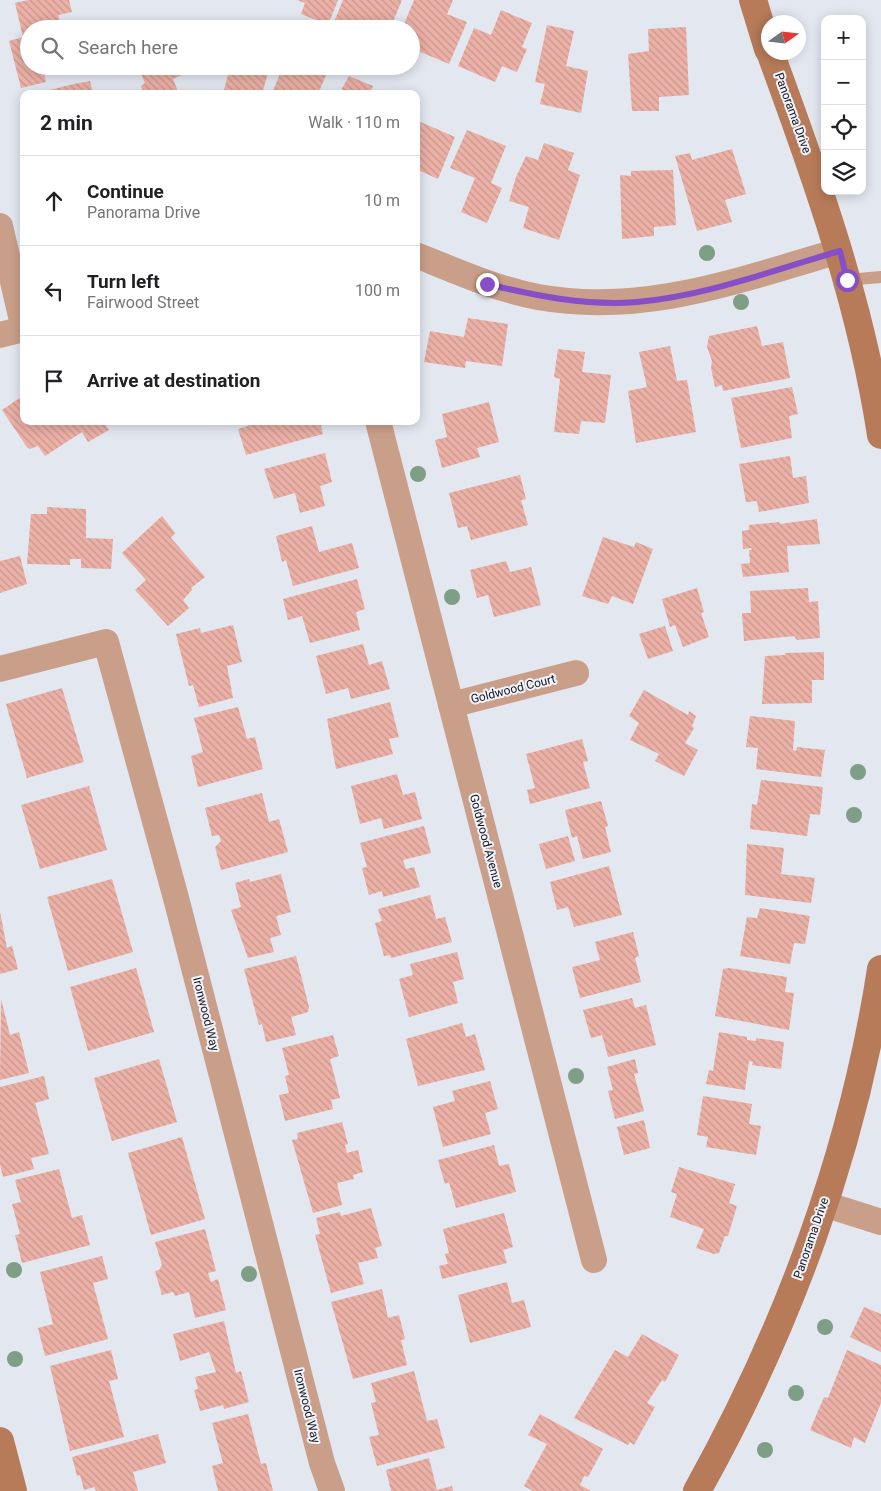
<!DOCTYPE html>
<meta charset="utf-8">
<style>
body{margin:0;font-family:Roboto,sans-serif;background:#f2f2f2;color:#202124}
.controls{position:absolute;right:15px;top:15px;display:grid;overflow:hidden;border-radius:10px;box-shadow:0 2px 12px #0003}
.controls button{width:45px;height:45px;display:grid;place-items:center;padding:0;border:0;border-bottom:1px solid #e0e0e0;background:#fff;color:#202124;font:25px sans-serif}
.compass{position:absolute;left:761px;top:15px;width:45px;height:45px;border-radius:50%;background:#fff;box-shadow:0 2px 12px #0003;rotate:76deg}
.stop{position:absolute;width:15px;height:15px;margin:-11px;border:4px solid #864fc7;border-radius:50%;background:#fff}
.stop.end{background:#864fc7;border-color:#fff;box-shadow:0 1px 5px #0008}
.list{margin:0;padding:0;list-style:none}
h2{display:flex;justify-content:space-between;align-items:center;height:65px;margin:0;padding:0 20px;font-size:21px}
h2 small{font-size:16px;font-weight:400;color:#757577}
.list li{display:grid;grid-template-columns:32px 1fr auto;gap:15px;align-items:center;box-sizing:border-box;height:90px;padding:0 20px;border-top:1px solid #e0e0e0}
.list b{display:block;font-size:19px;white-space:nowrap}
.list p{margin:0;font-size:16px;white-space:nowrap;color:#757577}
.list em{font-size:16px;font-style:normal;color:#757577}
.icon{flex:none;width:28px;height:28px;fill:none;stroke:currentColor;stroke-width:2;stroke-linecap:round;stroke-linejoin:round}
.map{position:relative;flex:none;width:881px;height:1491px;overflow:hidden}
.search{position:absolute;background:#fff;box-shadow:0 2px 12px #0003;left:20px;top:20px;width:400px;height:55px;display:flex;align-items:center;gap:12px;box-sizing:border-box;padding:0 18px;border-radius:28px;color:#757577;font-size:19px}
.panel{position:absolute;background:#fff;box-shadow:0 2px 12px #0003;left:20px;top:90px;width:400px;height:335px;border-radius:10px}
.map>svg:first-child{display:block}
</style>
<div class="map">
<svg width="881" height="1491" viewBox="0 0 881 1491">
<defs>
<pattern id="building-back-hatch" width="6" height="6" patternUnits="userSpaceOnUse" patternTransform="scale(1.25)"><rect width="6" height="6" fill="#ebb0a6"/><path d="M-1 5l2 2M0 0l6 6M5-1l2 2" fill="none" stroke="#c9978e"/></pattern>
</defs>
<rect width="100%" height="100%" fill="#e3e7f0"/>
<g fill="url(#building-back-hatch)">
<path d="M28 0H69L72 12 58 15 62 29H29V66L64 67 44 72 46 82 21 88 9 41 23 37 15 3Z"/>
<path d="M297 0H338L328 25 301 14 305 3Z"/>
<path d="M343 0H402L390 29 380 25 378 29H336L332 27Z"/>
<path d="M414 0H453L447 14 467 22 449 64 411 48V29H402Z"/>
<path d="M501 10 532 23 522 47 527 49 517 72 502 66 495 82 458 66 474 28 491 35Z"/>
<path d="M547 25 574 31 566 66 588 71 581 113 540 104 545 84 535 82Z"/>
<path d="M686 27 689 95 659 97V111H632L628 54 649 51 648 29Z"/>
<path d="M137 66H192L194 69 173 79 179 94H144L141 86 145 83Z"/>
<path d="M211 66H270L262 94H223L229 71Z"/>
<path d="M283 66H324L329 68 318 94H281L273 91Z"/>
<path d="M349 76 373 86 369 94H339Z"/>
<path d="M90 81 93 94 42 92 74 84Z"/>
<path d="M416 120 455 137 438 179 418 170 416 176Z"/>
<path d="M467 130 506 146 491 183 502 188 487 223 461 212 475 178 450 168Z"/>
<path d="M544 143 574 153 568 170 580 175 559 240 523 228 529 207 509 201 516 177 526 156 538 160Z"/>
<path d="M732 149 746 194 725 200 732 222 697 231 675 156 690 153 692 160Z"/>
<path d="M673 170 676 225 654 227V236L622 239 620 175 631 176V171Z"/>
<path d="M468 318 508 324 502 366 466 361 465 368 424 362 430 331 464 337Z"/>
<path d="M757 326 762 346 783 342 790 378 723 391 722 385 715 387 711 368 712 361 707 347 709 336Z"/>
<path d="M670 346 677 381 687 380 696 432 636 443 628 391 647 387 639 352Z"/>
<path d="M558 349 585 352 582 372 611 375 605 423 581 421 579 434 554 432 560 379 554 377Z"/>
<path d="M792 387 798 414 789 416 792 438 741 448 731 398Z"/>
<path d="M24 395V421H103L109 430 88 442 82 432 45 456 38 446 30 449 27 447 2 410Z"/>
<path d="M489 402 499 442 477 448 480 457 442 468 435 440 447 437 442 414Z"/>
<path d="M247 421H320L323 434 246 455 238 429 248 426Z"/>
<path d="M325 453 332 482 320 486 325 506 300 513 295 493 274 499 264 469Z"/>
<path d="M790 456 793 478 806 476 809 503 759 512 757 501 746 502 739 464Z"/>
<path d="M520 475 526 499 521 500 528 525 471 540 467 526 458 528 449 493Z"/>
<path d="M47 507 86 509V538L113 539 111 569 81 568V559H70V565L27 564 31 514H47Z"/>
<path d="M162 516 175 533 171 538 205 577 191 588 192 590 183 600 189 608 168 626 135 590 146 580 122 553Z"/>
<path d="M817 519 820 544 787 546 789 572 743 577 741 564 750 563 749 550H752L751 548 743 549 742 531 749 530V525L779 522 780 524Z"/>
<path d="M312 526 319 552 352 543 359 568 293 586 286 560 282 562 276 536Z"/>
<path d="M603 537 634 547 636 542 653 549 633 604 612 596 608 604 582 596Z"/>
<path d="M20 556 27 584 0 593V561Z"/>
<path d="M506 561 510 572 531 567 541 605 494 617 488 595 477 598 470 570Z"/>
<path d="M357 579 365 609 356 612 360 630 310 643 302 616 288 620 283 599Z"/>
<path d="M697 588 704 612 701 613 709 637 683 647 675 625 670 627 662 599Z"/>
<path d="M808 588 809 602 818 601 820 638 797 640 794 636 744 641 742 613H751L750 591Z"/>
<path d="M233 625 242 662 227 666 233 698 199 707 193 685 189 686 176 634 200 628 201 633Z"/>
<path d="M665 626 673 651 648 659 639 634Z"/>
<path d="M363 644 369 665 382 661 390 689 351 699 348 688 326 694 316 656Z"/>
<path d="M824 652V680H812V703L762 704 765 656 785 655V653Z"/>
<path d="M62 688 84 762 27 778 6 704Z"/>
<path d="M644 690 688 715 689 711 696 716 692 726 694 728 685 743 698 750 684 776 655 761 659 754 630 740 639 723 629 716Z"/>
<path d="M390 702 399 737 389 739 393 754 336 769 327 719Z"/>
<path d="M238 707 247 739 255 737 263 769 198 787 191 756 203 752 194 718Z"/>
<path d="M750 716 795 721 793 750 796 751 797 747 825 750 821 777 756 769 758 748 746 747Z"/>
<path d="M582 739 588 761 583 762 590 788 530 804 527 790 535 788 526 754Z"/>
<path d="M397 774 403 795 415 792 422 819 384 829 381 818 360 824 351 786Z"/>
<path d="M761 780 823 787 820 815 810 814 807 836 750 829 752 804 757 805Z"/>
<path d="M89 786 107 850 40 869 21 805Z"/>
<path d="M262 793 269 822 279 819 288 852 221 870 215 847 221 841 219 835 212 836 205 808Z"/>
<path d="M601 801 608 826 605 827 611 852 583 859 577 836 572 838 565 810Z"/>
<path d="M424 826 431 853 403 860 406 869 414 867 420 887 383 897 382 891 369 895 362 868 367 867 360 843Z"/>
<path d="M568 836 575 861 546 869 539 844Z"/>
<path d="M747 844 784 848 781 874 815 878 811 903 745 895Z"/>
<path d="M609 866 622 915 574 927 568 907 557 910 550 882Z"/>
<path d="M281 874 291 912 276 916 281 935 270 938 274 952 248 958 231 910 241 907 235 883 249 879 250 882Z"/>
<path d="M112 879 133 952 68 971 47 897Z"/>
<path d="M430 895 436 919 445 917 452 942 391 958 390 955 384 956 375 923 382 921 378 909Z"/>
<path d="M760 908 810 916 805 944 794 943 790 964 740 956 747 917 757 918Z"/>
<path d="M0 912 7 948 12 946 18 969 0 974Z"/>
<path d="M633 932 639 956 635 958 641 982 580 998 572 967 600 960 595 942Z"/>
<path d="M457 952 464 979 453 982 458 1003 409 1017 399 979 413 975 410 964Z"/>
<path d="M296 956 309 1007 308 1012 291 1017 296 1035 266 1042 262 1024 259 1025 244 969Z"/>
<path d="M136 968 154 1032 88 1051 70 987Z"/>
<path d="M729 968 787 977 785 992 794 993 789 1030 715 1016 723 969Z"/>
<path d="M632 998 635 1008 646 1005 656 1045 608 1057 602 1035 591 1038 583 1010Z"/>
<path d="M1 999 10 1035 19 1032 29 1073 0 1080Z"/>
<path d="M462 1023 466 1037 475 1034 485 1070 418 1086 406 1039Z"/>
<path d="M719 1032 747 1037V1040L756 1041V1038L784 1042 781 1069 752 1065 753 1062 749 1061 745 1090 706 1084 709 1070 713 1071Z"/>
<path d="M333 1035 339 1056 330 1059 340 1098 331 1100 333 1109 285 1121 279 1095 289 1093 285 1076 289 1075 282 1048Z"/>
<path d="M159 1059 177 1122 112 1141 94 1078Z"/>
<path d="M635 1059 638 1073 634 1074 644 1111 615 1119 608 1091 613 1090 607 1067Z"/>
<path d="M44 1076 49 1099 35 1103 49 1154 31 1158 34 1169 3 1177 0 1164V1087Z"/>
<path d="M490 1081 498 1109 485 1113 491 1134 443 1147 433 1107 455 1101 452 1091Z"/>
<path d="M703 1096 752 1104 749 1124 761 1126 756 1155 706 1147 708 1137 697 1135Z"/>
<path d="M644 1120 650 1148 624 1155 617 1127Z"/>
<path d="M342 1122 348 1144 345 1145 347 1153 358 1150 363 1172 353 1175 354 1179 337 1183 342 1205 313 1213 292 1140 298 1139 297 1133Z"/>
<path d="M182 1137 205 1219 151 1235 128 1153Z"/>
<path d="M494 1145 499 1166 509 1164 516 1192 456 1208 449 1182 445 1184 438 1160Z"/>
<path d="M679 1167 735 1184 729 1203 737 1206 728 1236H725L719 1253 714 1254 696 1248 704 1229 670 1217 677 1194 671 1192Z"/>
<path d="M59 1169 72 1218 82 1215 90 1245 22 1263 15 1235 20 1234 12 1204 21 1202 15 1180Z"/>
<path d="M371 1208 382 1246 375 1248 378 1258 358 1263 364 1284 331 1293 315 1235 320 1234 316 1218 340 1212 341 1216Z"/>
<path d="M504 1213 513 1247 503 1250 507 1263 442 1279 439 1266 448 1264 445 1254 449 1253 443 1229Z"/>
<path d="M205 1229 216 1271 208 1273 211 1282 218 1279 226 1310 195 1318 189 1292 175 1296 173 1292 162 1295 155 1271 159 1270 162 1265 155 1242Z"/>
<path d="M102 1256 108 1279 93 1283 108 1339 45 1356 38 1328 53 1324 40 1272Z"/>
<path d="M507 1282 512 1303 524 1300 531 1327 470 1343 458 1295Z"/>
<path d="M382 1289 388 1318 399 1315 405 1339 401 1340 407 1365 353 1379 331 1302Z"/>
<path d="M864 1307 881 1314V1352L850 1337Z"/>
<path d="M224 1321 236 1373 241 1371 249 1402 224 1409 223 1405 200 1411 194 1390 198 1389 195 1377 216 1372 209 1352 180 1361 173 1334Z"/>
<path d="M642 1334 679 1355 665 1382 662 1380 647 1403 655 1407 634 1445 630 1442 628 1445 574 1418 615 1350 628 1357Z"/>
<path d="M111 1350 118 1379 109 1381 124 1437 70 1451 50 1366Z"/>
<path d="M847 1350 881 1365V1403L865 1443 854 1437 851 1448 810 1430 824 1397 828 1398Z"/>
<path d="M414 1371 427 1421 437 1419 445 1448 377 1466 369 1437 379 1435 371 1403 376 1402 371 1383Z"/>
<path d="M248 1414 261 1464 266 1463 273 1491H218L212 1466 223 1463 212 1423Z"/>
<path d="M540 1414 603 1449 588 1477 584 1476 580 1485 591 1491H533L524 1486 547 1444 528 1435Z"/>
<path d="M158 1434 166 1463 133 1472 138 1491H96L94 1487 84 1490 80 1475 77 1476 72 1457Z"/>
<path d="M429 1458 437 1490 452 1486 453 1491H391L386 1470Z"/>
</g>
<g fill="none" stroke-linecap="round" stroke-linejoin="round">
<path stroke="#c99f89" stroke-width="12" d="M847 280 881 277"/>
<g stroke="#c99f89" stroke-width="26">
<path d="M0 226 24 329 0 335"/>
<path d="M416 255C456 271 496 289 538 297 644 316 739 280 839 251"/>
<path d="M378 421 594 1260"/>
<path d="M0 669 106 642 176 898 322 1463 332 1491"/>
<path d="M451 705 576 673"/>
<path d="M824 1204 881 1222"/>
</g>
<g stroke="#b77b59" stroke-width="28">
<path d="M753 0 768 49"/>
<path d="M770 52C816 177 861 303 881 435"/>
<path d="M0 1441 13 1491"/>
<path d="M697 1491C787 1330 853 1152 881 969"/>
</g>
</g>
<g fill="#7e9e85">
<circle cx="707" cy="253" r="8"/>
<circle cx="741" cy="302" r="8"/>
<circle cx="418" cy="474" r="8"/>
<circle cx="452" cy="597" r="8"/>
<circle cx="858" cy="772" r="8"/>
<circle cx="854" cy="815" r="8"/>
<circle cx="576" cy="1076" r="8"/>
<circle cx="14" cy="1270" r="8"/>
<circle cx="249" cy="1274" r="8"/>
<circle cx="825" cy="1327" r="8"/>
<circle cx="15" cy="1359" r="8"/>
<circle cx="796" cy="1393" r="8"/>
<circle cx="765" cy="1450" r="8"/>
</g>
<g fill="none" stroke-linecap="round" stroke-linejoin="round">
<path stroke="#864fc7" stroke-width="6" d="M487 284C536 296 586 306 637 302 706 296 773 270 840 251L847 280"/>
</g>
<g text-anchor="middle" stroke-width="4" stroke-linejoin="round" paint-order="stroke">
<g font-size="12" fill="#151619" stroke="#f1f4fd">
<text transform="translate(793 113) rotate(70)" y="4">Panorama Drive</text>
<text transform="translate(513 689) rotate(-14)" y="4">Goldwood Court</text>
<text transform="translate(486 841) rotate(75)" y="4">Goldwood Avenue</text>
<text transform="translate(206 1014) rotate(76)" y="4">Ironwood Way</text>
<text transform="translate(811 1238) rotate(-71)" y="4">Panorama Drive</text>
<text transform="translate(307 1406) rotate(76)" y="4">Ironwood Way</text>
</g>
</g>
</svg>
<div class="controls">
<button>+</button>
<button>−</button>
<button><svg class="icon" aria-label="locate" viewBox="0 0 24 24"><circle cx="12" cy="12" r="6"/><path d="M12 2v4M12 18v4M2 12h4M18 12h4"/></svg></button>
<button><svg class="icon" aria-label="layers" viewBox="0 0 24 24"><path d="M12 4l9 5-9 5-9-5zM3 14l9 5 9-5"/></svg></button>
</div>
<svg class="compass" viewBox="-18 -18 36 36"><path d="M0-13l5 13h-10z" fill="#e53935"/><path d="M0 13l5-13h-10z" fill="#757577"/></svg>
<div class="stop" style="left:847px;top:280px"></div>
<div class="stop end" style="left:487px;top:284px"></div>
<div class="search"><svg class="icon" aria-label="search" viewBox="0 0 24 24"><circle cx="10" cy="10" r="6"/><path d="M15 15l6 6"/></svg>Search here</div>
<section class="panel">
<h2>2 min<small>Walk · 110 m</small></h2>
<ul class="list">
<li><svg class="icon" aria-label="ahead" viewBox="0 0 24 24"><path d="M12 20V5M6 11l6-6 6 6"/></svg><div><b>Continue</b><p>Panorama Drive</p></div><em>10 m</em></li>
<li><svg class="icon" aria-label="left" viewBox="0 0 24 24"><path d="M17 20v-9H6M10 6l-5 5 5 5"/></svg><div><b>Turn left</b><p>Fairwood Street</p></div><em>100 m</em></li>
<li><svg class="icon" aria-label="arrive" viewBox="0 0 24 24"><path d="M6 21V4h12l-3 4 3 4H6"/></svg><div><b>Arrive at destination</b></div></li>
</ul>
</section>
</div>
